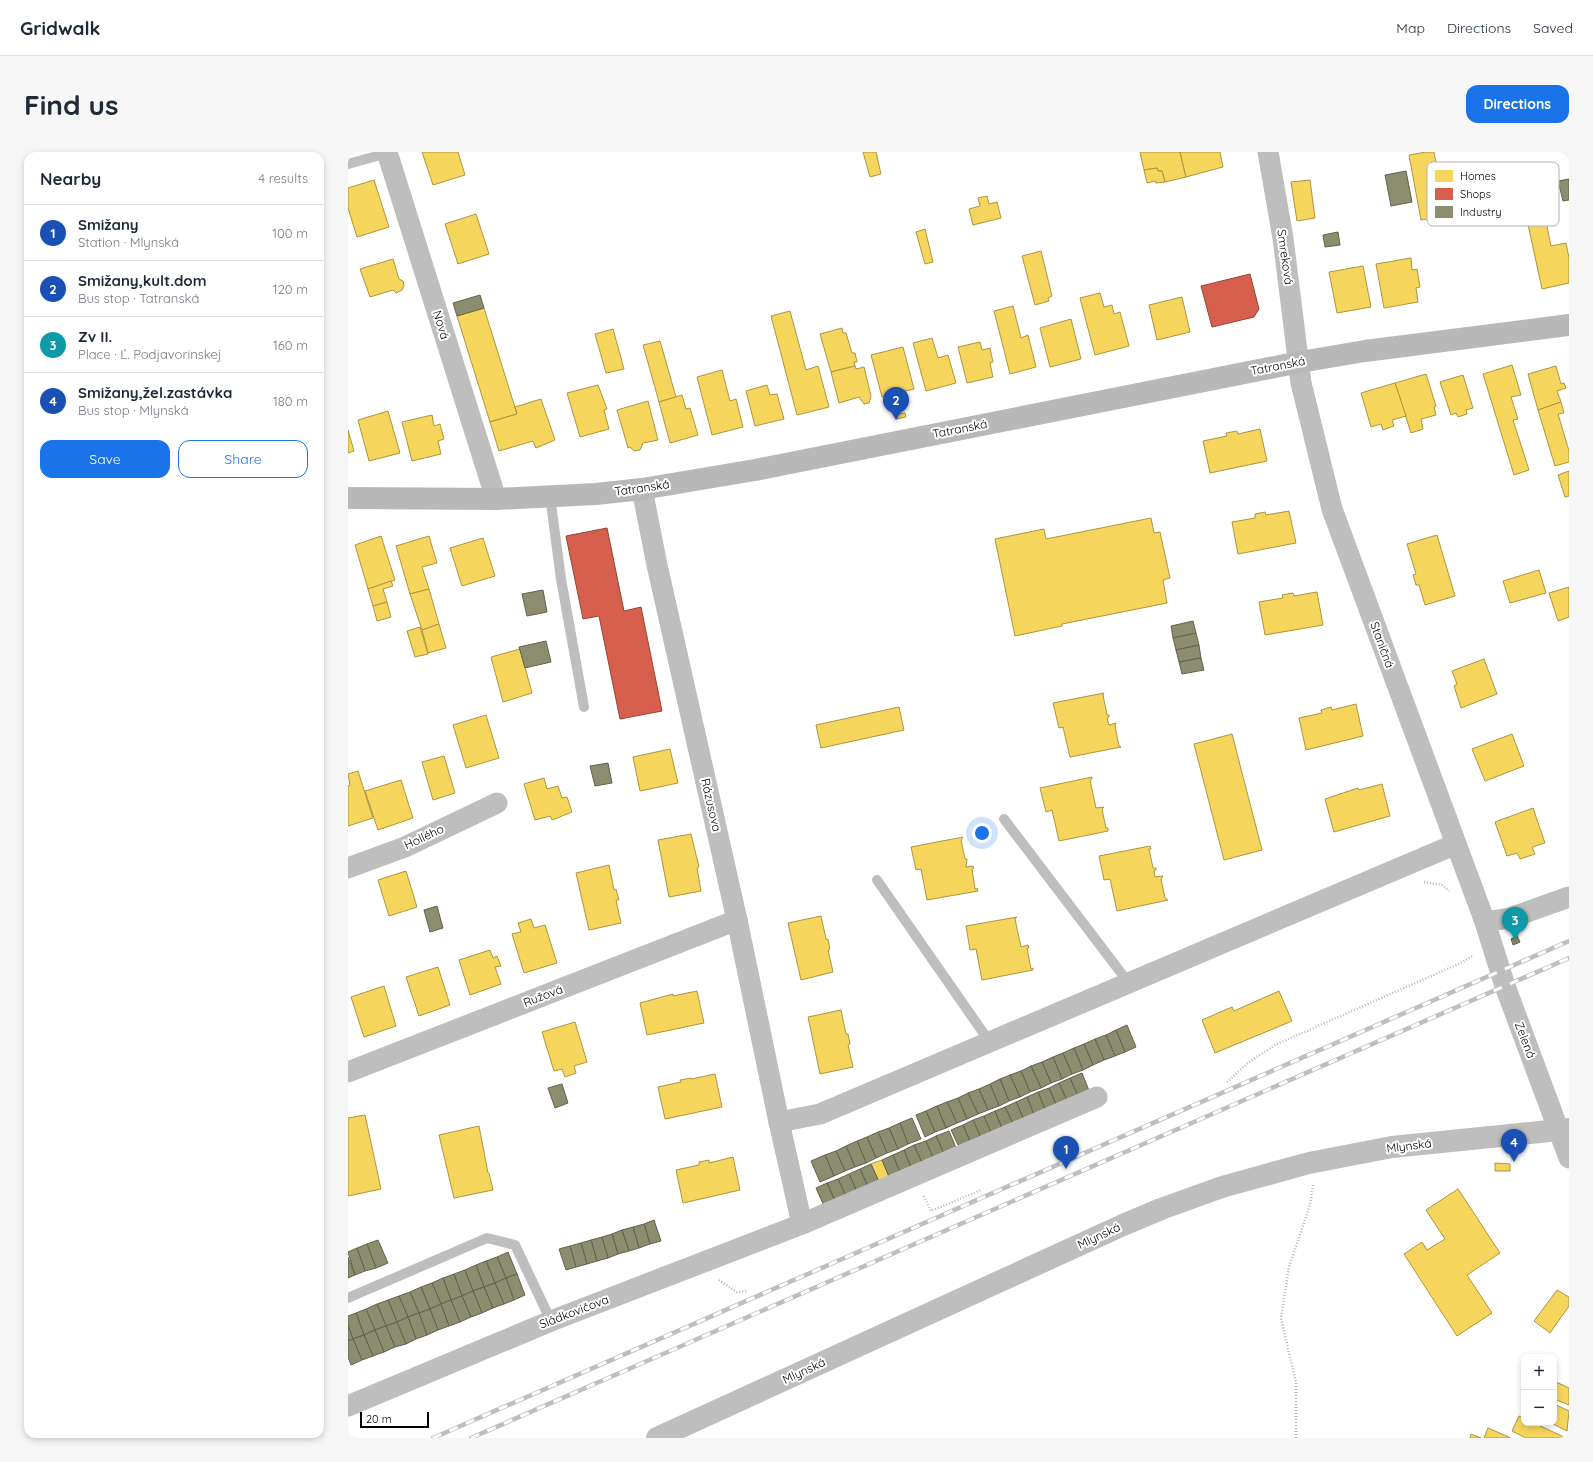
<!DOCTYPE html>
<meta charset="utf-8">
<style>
body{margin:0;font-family:Quicksand,sans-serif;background:#f6f6f7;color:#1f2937}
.controls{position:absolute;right:12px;bottom:12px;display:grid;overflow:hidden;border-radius:8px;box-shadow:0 2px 6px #0003}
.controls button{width:36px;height:36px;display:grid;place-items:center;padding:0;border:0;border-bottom:1px solid #e0e1e3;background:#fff;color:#1f2937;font:20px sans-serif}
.scale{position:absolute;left:12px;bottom:10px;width:69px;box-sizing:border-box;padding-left:4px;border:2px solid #000;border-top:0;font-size:11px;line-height:14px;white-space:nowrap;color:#000;-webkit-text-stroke:3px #fff;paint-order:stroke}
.you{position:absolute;left:634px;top:681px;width:14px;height:14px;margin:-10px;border:3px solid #fff;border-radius:50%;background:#1a73e8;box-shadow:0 0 0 6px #1a73e833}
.badge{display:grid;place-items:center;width:26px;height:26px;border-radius:50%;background:#1a73e8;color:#fff;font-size:13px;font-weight:700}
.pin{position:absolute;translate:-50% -33px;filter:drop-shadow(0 1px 2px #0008)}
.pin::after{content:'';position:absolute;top:21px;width:14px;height:12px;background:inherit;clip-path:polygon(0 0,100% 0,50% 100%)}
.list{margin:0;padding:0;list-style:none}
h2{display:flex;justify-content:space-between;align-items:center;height:52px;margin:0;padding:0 16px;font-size:17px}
h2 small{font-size:13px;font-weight:400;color:#747a83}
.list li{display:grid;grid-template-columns:26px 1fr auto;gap:12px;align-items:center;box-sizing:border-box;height:56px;padding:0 16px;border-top:1px solid #e0e1e3}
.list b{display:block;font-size:15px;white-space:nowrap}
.list p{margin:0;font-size:13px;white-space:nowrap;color:#747a83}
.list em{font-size:13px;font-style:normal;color:#747a83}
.actions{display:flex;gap:8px;padding:12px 16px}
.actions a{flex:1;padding:9px 0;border:1px solid #1a73e8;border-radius:12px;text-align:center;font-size:14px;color:#1a73e8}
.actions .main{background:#1a73e8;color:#fff}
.map{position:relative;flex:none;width:1221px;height:1286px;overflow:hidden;border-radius:12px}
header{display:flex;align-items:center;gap:24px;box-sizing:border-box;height:56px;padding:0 20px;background:#fff;border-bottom:1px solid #e0e1e3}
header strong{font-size:19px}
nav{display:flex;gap:22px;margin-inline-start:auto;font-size:14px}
.intro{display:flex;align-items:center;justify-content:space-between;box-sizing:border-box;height:96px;padding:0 24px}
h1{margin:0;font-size:28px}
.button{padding:10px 18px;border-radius:12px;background:#1a73e8;color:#fff;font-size:14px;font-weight:700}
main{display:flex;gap:24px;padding:0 24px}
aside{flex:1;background:#fff;border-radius:12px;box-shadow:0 2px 6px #0003}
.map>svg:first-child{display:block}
</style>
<header>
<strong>Gridwalk</strong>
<nav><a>Map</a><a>Directions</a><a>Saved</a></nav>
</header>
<div class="intro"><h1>Find us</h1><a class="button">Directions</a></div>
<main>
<aside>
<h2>Nearby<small>4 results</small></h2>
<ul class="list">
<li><span class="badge" style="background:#1a4fb4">1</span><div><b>Smižany</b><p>Station · Mlynská</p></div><em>100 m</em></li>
<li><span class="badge" style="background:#1a4fb4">2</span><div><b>Smižany,kult.dom</b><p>Bus stop · Tatranská</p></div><em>120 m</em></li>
<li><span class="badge" style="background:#0f9aa8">3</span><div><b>Zv II.</b><p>Place · Ľ. Podjavorinskej</p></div><em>160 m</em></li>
<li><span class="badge" style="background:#1a4fb4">4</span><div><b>Smižany,žel.zastávka</b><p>Bus stop · Mlynská</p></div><em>180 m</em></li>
</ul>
<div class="actions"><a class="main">Save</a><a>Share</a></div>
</aside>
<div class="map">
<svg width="1221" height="1286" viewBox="0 0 1221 1286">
<rect width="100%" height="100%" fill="#fff"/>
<g fill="#f6d55c" stroke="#ac9540">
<path d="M74 0H110L117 23 85 33Z"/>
<path d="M515 0H528L533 22 522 25Z"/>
<path d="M792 0H832L838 25 817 30 814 19H810L809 16 796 18Z"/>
<path d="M832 0H872L875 15 838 25Z"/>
<path d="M1078 0H1086L1090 21 1086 22 1087 29 1092 28 1098 64 1073 68 1061 3Z"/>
<path d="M809 16 810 19H814L817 30 808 31 807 29 799 31 796 18Z"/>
<path d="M1183 19 1193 61 1196 60 1203 94 1218 91 1221 106V131L1194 137 1169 22Z"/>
<path d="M26 28 41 75 9 85 0 56V36Z"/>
<path d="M962 28 967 66 949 69 943 30Z"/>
<path d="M639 44 641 52 649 50 653 66 625 73 621 57 632 54 630 46Z"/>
<path d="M128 62 141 102 110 112 97 72Z"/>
<path d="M577 77 585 110 577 112 568 80Z"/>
<path d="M693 99 704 144 700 146 701 149 687 153 674 104Z"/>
<path d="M1063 106 1064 118 1069 117 1072 135 1068 136 1070 150 1036 156 1028 112Z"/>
<path d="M45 107 51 127 55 129 56 134 54 138 48 141 45 138 22 145 12 117Z"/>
<path d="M1015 114 1023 155 989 161 981 120Z"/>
<path d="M752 141 756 155 764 153 766 162 772 160 781 194 747 203 732 146Z"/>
<path d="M834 145 842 180 809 188 801 153Z"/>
<path d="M665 154 673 186 680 183 688 215 662 222 646 159Z"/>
<path d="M136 156 169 262 142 270 109 164Z"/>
<path d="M442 159 458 218 470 214 481 255 449 263 423 164Z"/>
<path d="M723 167 733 207 702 215 692 176Z"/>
<path d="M494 176 495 181H498L504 201H507L509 210H506L507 214 483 220 472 182Z"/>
<path d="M265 177 276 217 258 221 247 182Z"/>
<path d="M584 186 590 206 600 203 608 231 578 239 565 191Z"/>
<path d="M312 189 328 245 311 250 295 193Z"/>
<path d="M632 190 634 198 642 196 645 210 642 211 645 225 619 231 610 195Z"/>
<path d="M555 195 566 237 534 245 523 203Z"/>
<path d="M1164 213 1173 243 1163 245 1170 267 1165 268 1181 318 1166 323 1135 222Z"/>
<path d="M507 214 508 217 516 215 523 244 521 251 516 252 511 245 491 251 483 220Z"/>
<path d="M1208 214 1213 232 1216 231 1218 236 1209 239 1213 250 1190 258 1180 222Z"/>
<path d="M374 218 382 249 388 247 395 275 364 283 349 225Z"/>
<path d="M1078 222 1088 254 1086 255 1088 263 1073 267 1075 277 1063 281 1047 231Z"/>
<path d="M1115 223 1125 256 1118 258 1119 262 1110 265 1108 261 1103 263 1092 230Z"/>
<path d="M1047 231 1058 264 1044 268 1046 274 1035 278 1033 272 1023 275 1013 241Z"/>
<path d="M250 233 259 257 256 258 261 277 232 285 219 241Z"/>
<path d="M419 233 422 243 429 242 436 267 407 274 398 239Z"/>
<path d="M334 243 338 257 342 256 350 283 322 291 311 250Z"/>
<path d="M193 247 207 288 188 296 185 289 151 299 142 270 169 262 167 255Z"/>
<path d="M300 249 310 288 295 291 292 298 286 299 282 295 280 296 269 258Z"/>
<path d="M1213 250 1216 261 1210 262 1221 299V310L1207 314 1190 258Z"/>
<path d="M40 259 52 301 21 309 10 268Z"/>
<path d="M557 261 558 265 548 267 547 262Z"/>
<path d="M84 263 86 274 92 272 96 287 90 289 93 302 64 309 54 270Z"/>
<path d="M912 277 919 309 862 321 855 289 879 284 878 281 889 279 890 282Z"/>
<path d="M0 278 6 299 0 301Z"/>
<path d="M1221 319V344L1217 345 1210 323Z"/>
<path d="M941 359 948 391 890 402 884 370 907 366V362L917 360 918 363Z"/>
<path d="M803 366 806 381 812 380 822 426 815 428 819 451 714 472V474L667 484 647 387 696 377 698 387Z"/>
<path d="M1089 383 1107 444 1077 453 1071 433H1068L1065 423 1068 422 1059 392Z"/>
<path d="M33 384 47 428 20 437 7 393Z"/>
<path d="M81 384 89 411 74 415 81 437 62 442 48 394Z"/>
<path d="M135 386 147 424 114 434 102 396Z"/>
<path d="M1191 418 1198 441 1162 451 1155 429Z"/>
<path d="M43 429 45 434 35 437 39 450 25 454 20 437Z"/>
<path d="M1221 435V465L1210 469 1201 441Z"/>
<path d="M81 437 91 472 74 478 62 442Z"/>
<path d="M969 440 975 473 917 483 911 450 935 446 934 443 945 441 946 444Z"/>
<path d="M39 450 43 465 29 469 25 454Z"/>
<path d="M91 472 98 496 80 501 74 478Z"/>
<path d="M72 475 80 502 67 505 59 479Z"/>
<path d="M172 497 184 541 155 550 143 505Z"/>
<path d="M1136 507 1149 542 1113 556 1106 534 1109 532 1104 519Z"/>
<path d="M756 541 755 543 759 563H761V565L759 566 761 573 768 571 767 574 771 594 773 595 722 605 715 575 711 576 705 551Z"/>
<path d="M1008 552 1015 584 958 598 951 566 974 561 973 558 983 555 984 558Z"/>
<path d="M551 555 556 578 473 596 468 573Z"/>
<path d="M138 563 151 606 118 616 105 573Z"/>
<path d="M884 582 914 698 876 708 846 592Z"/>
<path d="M1164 582 1176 614 1137 629 1124 597Z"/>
<path d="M322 597 330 631 292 639 285 605Z"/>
<path d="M96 604 107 641 85 648 74 610Z"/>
<path d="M10 619 25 666 0 674V634L2 633 0 622Z"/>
<path d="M744 625V627L742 628 748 656 756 655 754 657 758 676H760V679L711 689 704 658 698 660 692 636Z"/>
<path d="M196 626 199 637 210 634 214 646 219 645 224 660 204 668 202 664 187 668 176 632Z"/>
<path d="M53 628 65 666 30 678 17 639Z"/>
<path d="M1034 632 1042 664 986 680 977 647 1010 636 1011 638Z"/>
<path d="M1185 656 1197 691 1184 695 1187 702 1172 707 1169 701 1159 704 1147 670Z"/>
<path d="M343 682 351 715 349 716 353 739 321 745 310 688Z"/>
<path d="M615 685 613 688 617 707H619L618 715 625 714 626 716 624 717 627 737 629 736 630 739 579 748 573 717 568 718 563 695Z"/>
<path d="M802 694 803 697H801L805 716H808V718H806L807 725 815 724 813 727 817 746 820 748 769 759 762 727 756 728 751 704Z"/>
<path d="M261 713 266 738 268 737 271 748H268L273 771 241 778 228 721Z"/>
<path d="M58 719 69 755 41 764 30 728Z"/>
<path d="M473 764 478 787H480L482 797 480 798 485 820 453 828 440 771Z"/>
<path d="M669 765 667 767 673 795 680 793 681 796H679L683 817 685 816V818L634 828 628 797 622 798 618 774Z"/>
<path d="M183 767 186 776 197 773 209 811 176 821 164 782 173 780 170 771Z"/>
<path d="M142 798 145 806 149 804 153 814 147 815 153 832 122 843 111 808Z"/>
<path d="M90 815 102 853 71 864 58 825Z"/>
<path d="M36 834 48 874 16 885 3 845Z"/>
<path d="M349 839 356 871 299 883 292 851 325 842V844Z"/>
<path d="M931 839 944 869 867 901 854 868 884 855 886 859Z"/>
<path d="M493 858 498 882H500L502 892 500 893 505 915 472 922 460 865Z"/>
<path d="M227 870 239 910 226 914 228 921 217 925 214 917 206 919 194 880Z"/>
<path d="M367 922 374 955 317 967 310 935 333 930 332 928 343 926V927Z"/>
<path d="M17 963 33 1037 0 1044V966Z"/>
<path d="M131 974 140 1021H141L145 1038 106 1046 91 983Z"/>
<path d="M385 1005 392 1038 335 1051 328 1018 351 1013V1010L361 1008V1011Z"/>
<path d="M534 1008 542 1027 532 1032 523 1012Z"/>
<path d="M1147 1011 1162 1012V1019H1147Z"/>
<path d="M1110 1037 1152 1101 1119 1123 1144 1161 1109 1184 1056 1102 1074 1090 1079 1098 1097 1087 1078 1058Z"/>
<path d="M1209 1138 1221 1145V1154L1202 1181 1186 1169Z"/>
<path d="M1206 1229 1221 1236V1253L1206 1247Z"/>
<path d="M1206 1252 1221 1259 1219 1279 1203 1271H1206Z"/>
<path d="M1171 1264 1176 1266V1271H1186L1218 1286H1178L1164 1279Z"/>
<path d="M1140 1276 1163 1286H1136Z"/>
<path d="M1123 1282 1133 1286H1122Z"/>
</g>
<g fill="#d6604d" stroke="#964336">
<path d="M902 122 911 157 906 165 864 175 853 134Z"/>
<path d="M259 376 276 459 293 455 314 559 272 567 251 464 235 467 218 384Z"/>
</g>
<g fill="#8c8c6e" stroke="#62624d">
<path d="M1058 19 1064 50 1043 54 1037 23Z"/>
<path d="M1221 27V48L1215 49 1210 29Z"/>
<path d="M990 80 992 93 977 95 975 83Z"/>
<path d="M132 143 136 156 109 164 105 151Z"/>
<path d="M195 438 199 460 179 464 174 442Z"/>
<path d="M845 469 848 481 825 486 823 474Z"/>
<path d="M848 481 851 493 828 498 825 486Z"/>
<path d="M198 489 203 510 177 516 171 495Z"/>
<path d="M851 493 853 506 831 510 828 498Z"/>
<path d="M853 506 856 518 834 522 831 510Z"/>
<path d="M260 611 264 631 247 634 242 614Z"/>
<path d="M89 754 95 776 82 780 76 758Z"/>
<path d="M1169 784 1172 790 1165 793 1163 787Z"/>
<path d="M779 873 788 895 777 900 768 878Z"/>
<path d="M768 878 777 900 767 904 758 883Z"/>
<path d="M758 883 767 904 756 908 747 887Z"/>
<path d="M747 887 756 908 745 913 736 892Z"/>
<path d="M736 892 745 913 735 918 726 896Z"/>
<path d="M726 896 735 918 724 922 715 901Z"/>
<path d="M715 901 724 922 714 927 705 905Z"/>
<path d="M705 905 714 927 703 931 694 910Z"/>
<path d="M694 910 703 931 693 936 683 914Z"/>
<path d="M683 914 693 936 682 940 673 919Z"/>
<path d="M673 919 682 940 672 945 662 923Z"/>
<path d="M734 921 742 941 731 946 722 926Z"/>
<path d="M662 923 672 945 661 949 652 927Z"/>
<path d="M722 926 731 946 720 951 711 931Z"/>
<path d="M652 927 661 949 651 954 642 932Z"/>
<path d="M711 931 720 951 709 955 701 936Z"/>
<path d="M214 932 220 951 207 956 200 936Z"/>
<path d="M642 932 651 954 640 958 631 937Z"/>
<path d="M701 936 709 955 698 960 690 940Z"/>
<path d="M631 937 640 958 630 962 620 941Z"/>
<path d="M690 940 698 960 687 965 679 945Z"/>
<path d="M620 941 630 962 619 967 610 946Z"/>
<path d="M679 945 687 965 677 970 668 950Z"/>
<path d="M610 946 619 967 609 971 599 950Z"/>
<path d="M599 950 609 971 598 976 589 954Z"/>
<path d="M668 950 677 970 666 974 657 955Z"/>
<path d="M589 954 598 976 587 980 578 959Z"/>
<path d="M657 955 666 974 655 979 647 959Z"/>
<path d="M578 959 587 980 577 985 568 963Z"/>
<path d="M647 959 655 979 644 983 636 964Z"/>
<path d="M636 964 644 983 634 988 625 968Z"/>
<path d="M564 966 573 987 560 992 552 971Z"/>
<path d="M625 968 634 988 623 992 615 973Z"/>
<path d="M552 971 560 992 550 997 541 976Z"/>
<path d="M615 973 623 992 612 997 603 978Z"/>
<path d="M541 976 550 997 539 1001 530 980Z"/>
<path d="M601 979 609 998 597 1004 588 984Z"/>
<path d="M530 980 539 1001 528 1006 519 985Z"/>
<path d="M588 984 597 1004 586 1008 578 989Z"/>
<path d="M519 985 528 1006 518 1011 509 989Z"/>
<path d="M509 989 518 1011 507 1015 498 994Z"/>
<path d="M578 989 586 1008 575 1013 566 993Z"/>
<path d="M566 993 575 1013 564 1018 556 998Z"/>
<path d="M498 994 507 1015 497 1019 488 999Z"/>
<path d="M556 998 564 1018 553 1023 545 1003Z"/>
<path d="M488 999 497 1019 486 1024 477 1003Z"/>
<path d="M477 1003 486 1024 472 1030 463 1009Z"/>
<path d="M545 1003 553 1023 542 1027 534 1008Z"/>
<path d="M523 1012 532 1032 521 1037 512 1017Z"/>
<path d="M512 1017 521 1037 510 1042 501 1022Z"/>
<path d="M501 1022 510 1042 499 1046 490 1027Z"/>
<path d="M490 1027 499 1046 488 1051 479 1031Z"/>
<path d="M479 1031 488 1051 477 1056 468 1036Z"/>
<path d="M306 1068 313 1089 302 1092 296 1072Z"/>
<path d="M296 1072 302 1092 291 1096 285 1075Z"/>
<path d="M285 1075 291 1096 281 1099 274 1078Z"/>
<path d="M274 1078 281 1099 270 1102 264 1082Z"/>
<path d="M264 1082 270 1102 260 1106 254 1085Z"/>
<path d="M254 1085 260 1106 249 1109 243 1088Z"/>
<path d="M30 1088 40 1111 28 1116 19 1092Z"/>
<path d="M243 1088 249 1109 239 1112 233 1091Z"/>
<path d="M233 1091 239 1112 228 1115 222 1094Z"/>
<path d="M19 1092 28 1116 17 1119 9 1096Z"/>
<path d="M222 1094 228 1115 218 1118 211 1097Z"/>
<path d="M9 1096 17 1119 7 1123 0 1100Z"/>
<path d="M160 1100 169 1122 158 1126 149 1105Z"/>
<path d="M0 1105 7 1123 0 1126Z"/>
<path d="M149 1105 158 1126 147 1131 138 1109Z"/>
<path d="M138 1109 147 1131 136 1135 128 1113Z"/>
<path d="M128 1113 136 1135 125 1139 117 1118Z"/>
<path d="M117 1118 125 1139 114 1144 106 1122Z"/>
<path d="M106 1122 114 1144 103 1148 95 1126Z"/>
<path d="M169 1122 177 1143 166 1148 158 1126Z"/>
<path d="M95 1126 103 1148 93 1152 84 1131Z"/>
<path d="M158 1126 166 1148 156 1152 147 1131Z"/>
<path d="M84 1131 93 1152 82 1157 73 1135Z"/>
<path d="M147 1131 156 1152 145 1156 136 1135Z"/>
<path d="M73 1135 82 1157 71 1161 62 1140Z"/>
<path d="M136 1135 145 1156 134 1161 125 1139Z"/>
<path d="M125 1139 134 1161 123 1165 114 1144Z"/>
<path d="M62 1140 71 1161 60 1165 51 1144Z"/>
<path d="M51 1144 60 1165 49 1170 40 1148Z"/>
<path d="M114 1144 123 1165 112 1170 103 1148Z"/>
<path d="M40 1148 49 1170 38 1174 29 1152Z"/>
<path d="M103 1148 112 1170 101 1174 93 1152Z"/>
<path d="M29 1152 38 1174 27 1178 18 1157Z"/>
<path d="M93 1152 101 1174 90 1178 82 1157Z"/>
<path d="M18 1157 27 1178 16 1183 8 1161Z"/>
<path d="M82 1157 90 1178 79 1183 71 1161Z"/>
<path d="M8 1161 16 1183 5 1187 0 1173V1164Z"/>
<path d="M71 1161 79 1183 68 1187 60 1165Z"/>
<path d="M60 1165 68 1187 58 1192 49 1170Z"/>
<path d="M49 1170 58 1192 47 1195 38 1174Z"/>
<path d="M0 1173 5 1187 0 1189Z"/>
<path d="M38 1174 47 1195 36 1200 27 1178Z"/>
<path d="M27 1178 36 1200 25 1204 16 1183Z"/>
<path d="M16 1183 25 1204 14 1208 5 1187Z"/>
<path d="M5 1187 14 1208 3 1213 0 1205V1189Z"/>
</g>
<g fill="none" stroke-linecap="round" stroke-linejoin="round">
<g stroke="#b9b9b9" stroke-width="2.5" stroke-dasharray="1 2" stroke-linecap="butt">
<path d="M1076 730 1094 733 1101 739"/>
<path d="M879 930 900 911 927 893 1115 810 1124 804"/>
<path d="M576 1044 583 1059 633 1038"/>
<path d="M371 1128 389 1140 399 1139"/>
<path d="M948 1286V1230L933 1166 941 1115 962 1053 965 1033"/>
</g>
<g stroke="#bebebe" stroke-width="10">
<path d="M0 12 40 1"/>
<path d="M202 344 213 427 236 555"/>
<path d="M656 667 780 830"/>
<path d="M529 728 641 889"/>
<path d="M0 1146 139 1086 167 1093 203 1169"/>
</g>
<g stroke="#bebebe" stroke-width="21">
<path d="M39 0 148 347"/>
<path d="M920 0 935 86 953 231 984 357 1137 770 1157 834 1221 1006"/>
<path d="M294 337 309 413 389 768 431 970"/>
<path d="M0 716 57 695 149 651"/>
<path d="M1137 770 1162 766 1221 745"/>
<path d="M0 920 389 768"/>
<path d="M454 1072 431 970 472 962 1108 692"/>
<path d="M0 1254 203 1169 454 1072 749 945"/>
</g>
<path stroke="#bebebe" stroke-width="22" d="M309 1286 775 1073 813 1057 874 1035 961 1011 1044 995 1221 977"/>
<path stroke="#b8b8b8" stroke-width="22" d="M0 346 148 347 248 342 294 337 407 318 952 210 1017 199 1221 173"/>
<defs>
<g id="rail">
<path d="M85 1286 1221 789"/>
<path d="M123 1286 1221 806"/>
</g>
</defs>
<use href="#rail" stroke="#bebebe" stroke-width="4.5"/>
<use href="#rail" stroke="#fff" stroke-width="3" stroke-dasharray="9" stroke-linecap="butt"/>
</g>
<g text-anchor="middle" stroke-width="4" stroke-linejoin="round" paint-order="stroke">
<g font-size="12" fill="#000" stroke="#fff">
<text transform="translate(937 105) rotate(82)" y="4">Smreková</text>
<text transform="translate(93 173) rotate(73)" y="4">Nová</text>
<text transform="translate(930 214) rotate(-11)" y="4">Tatranská</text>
<text transform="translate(612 277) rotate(-11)" y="4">Tatranská</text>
<text transform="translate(294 336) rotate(-8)" y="4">Tatranská</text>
<text transform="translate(1034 493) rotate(70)" y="4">Staničná</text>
<text transform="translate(363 653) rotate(77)" y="4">Rázusova</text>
<text transform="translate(76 685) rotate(-25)" y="4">Hollého</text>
<text transform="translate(195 844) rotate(-21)" y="4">Ružová</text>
<text transform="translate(1177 888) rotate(69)" y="4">Zelená</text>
<text transform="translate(1061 994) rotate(-7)" y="4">Mlynská</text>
<text transform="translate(751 1084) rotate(-25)" y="4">Mlynská</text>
<text transform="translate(226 1160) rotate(-21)" y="4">Sládkovičova</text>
<text transform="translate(456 1219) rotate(-25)" y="4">Mlynská</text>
</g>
</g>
<rect x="1079" y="10" width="132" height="64" rx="6" fill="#fff" stroke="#b2b2b2" stroke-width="1"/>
<rect x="1087" y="18" width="18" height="12" fill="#f6d55c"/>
<rect x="1087" y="36" width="18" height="12" fill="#d6604d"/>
<rect x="1087" y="54" width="18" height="12" fill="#8c8c6e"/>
<g font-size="11" fill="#000">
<text x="1112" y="28">Homes</text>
<text x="1112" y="46">Shops</text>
<text x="1112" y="64">Industry</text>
</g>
</svg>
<div class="controls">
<button>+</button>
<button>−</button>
</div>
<div class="scale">20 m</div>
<div class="you"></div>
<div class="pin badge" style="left:718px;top:1017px;background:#1a4fb4">1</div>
<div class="pin badge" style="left:548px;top:268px;background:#1a4fb4">2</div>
<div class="pin badge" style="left:1167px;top:788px;background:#0f9aa8">3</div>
<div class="pin badge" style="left:1166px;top:1010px;background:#1a4fb4">4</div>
</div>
</main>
